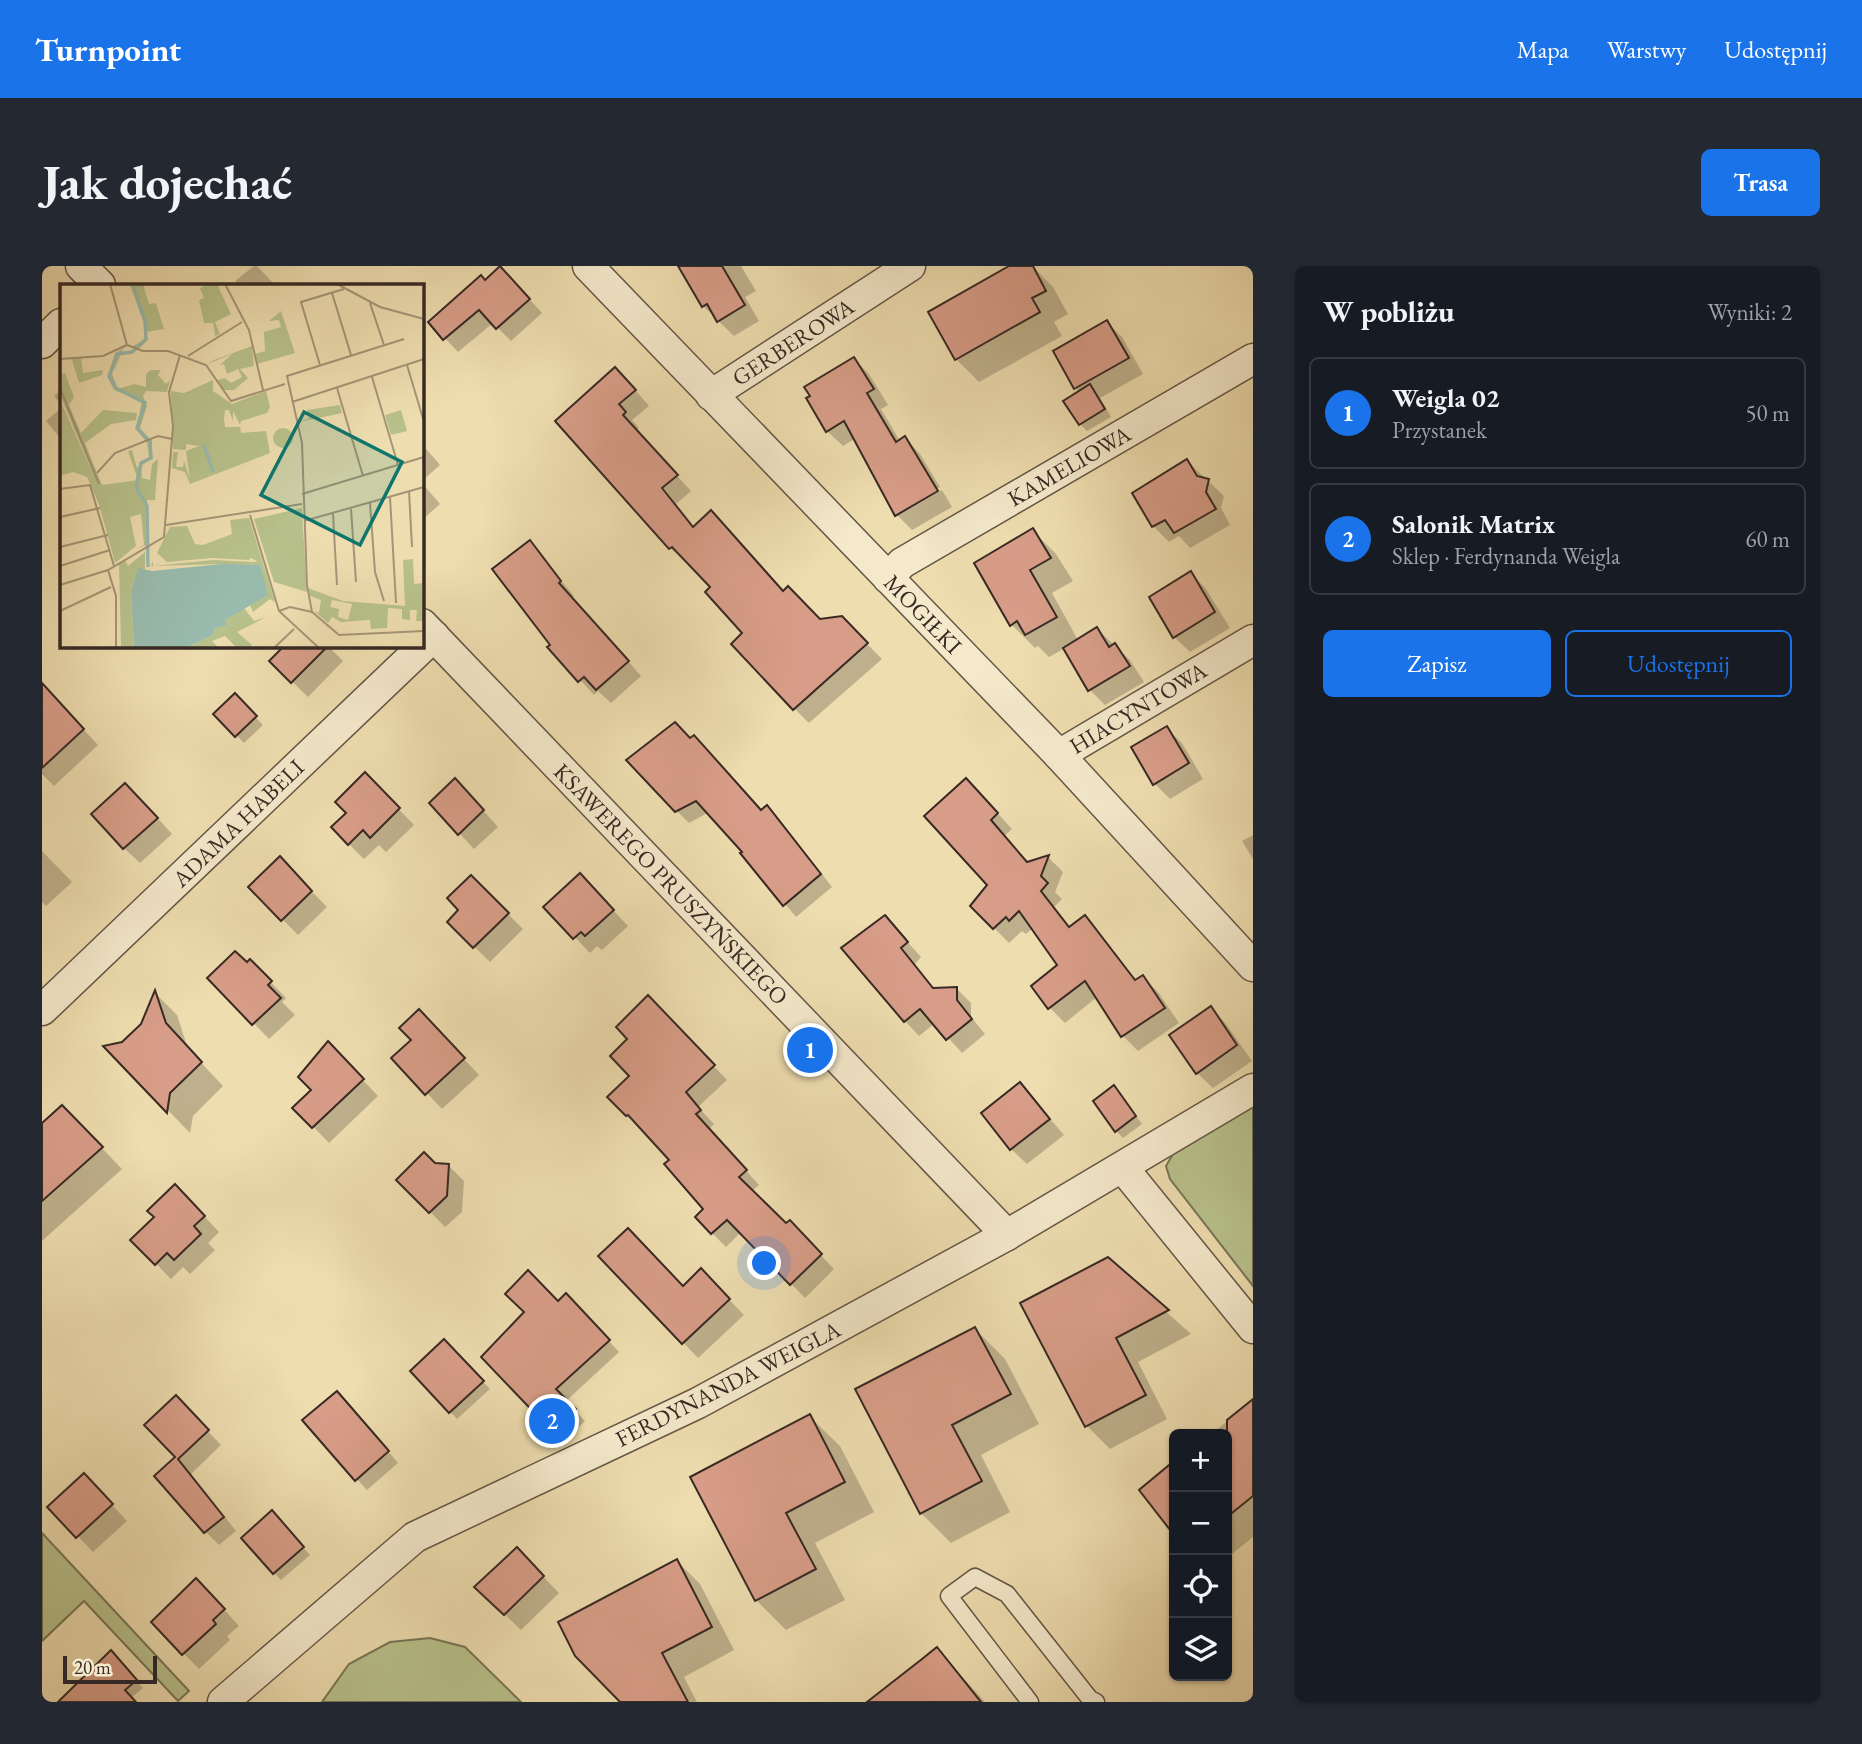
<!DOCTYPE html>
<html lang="pl">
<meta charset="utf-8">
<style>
body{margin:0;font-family:"EB Garamond",serif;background:#242831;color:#f1f3f6}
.controls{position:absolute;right:21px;bottom:21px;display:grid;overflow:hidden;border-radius:10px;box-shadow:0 2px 5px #0004}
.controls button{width:63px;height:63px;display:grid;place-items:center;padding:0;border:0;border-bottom:2px solid #363941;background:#171b24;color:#f1f3f6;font:35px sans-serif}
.scale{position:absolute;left:21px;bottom:18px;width:94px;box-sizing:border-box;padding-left:7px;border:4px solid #372923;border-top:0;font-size:19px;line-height:24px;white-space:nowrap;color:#372923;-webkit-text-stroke:5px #f4e9cb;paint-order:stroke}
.you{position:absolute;left:723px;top:998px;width:24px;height:24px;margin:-18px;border:5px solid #fff;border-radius:50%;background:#1a73e8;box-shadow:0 0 0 10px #1a73e833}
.badge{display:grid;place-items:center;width:46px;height:46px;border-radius:50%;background:#1a73e8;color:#fff;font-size:23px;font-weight:700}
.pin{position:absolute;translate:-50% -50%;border:4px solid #fff;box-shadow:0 2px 7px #0006}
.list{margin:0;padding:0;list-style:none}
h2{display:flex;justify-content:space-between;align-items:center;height:91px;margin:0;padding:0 28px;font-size:30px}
h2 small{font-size:23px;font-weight:400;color:#9ea1a6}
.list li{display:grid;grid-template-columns:46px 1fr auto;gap:21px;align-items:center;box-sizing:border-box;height:112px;margin:0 14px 14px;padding:0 14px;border:2px solid #363941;border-radius:10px}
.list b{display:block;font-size:26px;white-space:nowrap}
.list p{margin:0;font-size:23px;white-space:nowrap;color:#9ea1a6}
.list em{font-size:23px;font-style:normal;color:#9ea1a6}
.actions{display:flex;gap:14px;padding:21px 28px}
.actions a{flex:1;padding:16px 0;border:2px solid #1a73e8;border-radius:10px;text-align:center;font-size:24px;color:#1a73e8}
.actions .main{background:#1a73e8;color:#fff}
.icon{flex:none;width:38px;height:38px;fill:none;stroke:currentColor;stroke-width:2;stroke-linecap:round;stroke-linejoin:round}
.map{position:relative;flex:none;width:1211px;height:1436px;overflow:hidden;border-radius:10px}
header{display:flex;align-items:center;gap:42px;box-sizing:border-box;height:98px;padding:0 35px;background:#1a73e8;color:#fff}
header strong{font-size:33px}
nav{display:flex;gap:38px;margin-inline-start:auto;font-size:24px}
.intro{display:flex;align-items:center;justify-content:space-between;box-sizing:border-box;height:168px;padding:0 42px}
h1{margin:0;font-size:49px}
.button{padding:18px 32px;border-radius:10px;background:#1a73e8;color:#fff;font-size:24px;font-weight:700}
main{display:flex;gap:42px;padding:0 42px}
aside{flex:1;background:#171b24;border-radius:10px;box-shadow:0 2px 5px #0004}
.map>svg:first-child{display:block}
</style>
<header>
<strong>Turnpoint</strong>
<nav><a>Mapa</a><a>Warstwy</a><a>Udostępnij</a></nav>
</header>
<div class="intro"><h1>Jak dojechać</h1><a class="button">Trasa</a></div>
<main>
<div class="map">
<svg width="1211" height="1436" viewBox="0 0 1211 1436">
<rect width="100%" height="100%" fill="#eeddaf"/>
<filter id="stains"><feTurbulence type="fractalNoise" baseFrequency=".00286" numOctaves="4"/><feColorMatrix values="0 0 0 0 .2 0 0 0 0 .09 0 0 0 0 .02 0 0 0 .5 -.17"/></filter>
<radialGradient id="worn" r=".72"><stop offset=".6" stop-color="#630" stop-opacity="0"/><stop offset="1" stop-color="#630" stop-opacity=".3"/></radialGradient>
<g fill="#b8c18b" stroke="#787557" stroke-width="2">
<path d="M1211 829V1020L1128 913 1124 900 1135 881Z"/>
<path d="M0 1267 147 1425 136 1435 42 1335 0 1375Z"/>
<path d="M388 1372 423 1381 479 1436H280L307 1398 348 1376Z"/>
</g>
<g fill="#0003">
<path d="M212 0H215L233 19H197L193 15Z"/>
<path d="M654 0H699L714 25 703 31 717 55 692 70 661 40Z"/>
<path d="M984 0H990L1011 21 1026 48 1012 56 1020 70 937 116 914 93 888 47Z"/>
<path d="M471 15 500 47 469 75 451 57 416 86 388 56 443 16Z"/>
<path d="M1064 56 1080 71 1101 108 1058 132 1069 151 1045 165 1038 158V126L1034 122Z"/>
<path d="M812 93 827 108 846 139 839 143 858 175 863 172 878 188 898 221 857 245V249L900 224 910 241 870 264 854 248 814 172 801 180 785 165Z"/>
<path d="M588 118 607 140 590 154 597 162 594 165 649 225 634 238 653 262 777 355 799 352 840 393 767 457 752 442 671 321 628 282 515 155Z"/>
<path d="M19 124V139L12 130Z"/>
<path d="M19 142V173L4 155Z"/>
<path d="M380 178 398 199 380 215Z"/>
<path d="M1145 195 1182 230 1179 242 1188 259 1148 282 1137 270 1127 276 1111 260Z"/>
<path d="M380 217 398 238 381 253 380 252Z"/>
<path d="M991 265 1014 288 1031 315 1010 327 1036 374 1055 363 1088 394 1102 416 1063 439 1048 424 1023 382 1007 391 996 380 993 382 970 359Z"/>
<path d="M487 276 532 330 530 331 599 410 569 437 556 425 552 429 508 381 510 379Z"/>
<path d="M1149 307 1164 323 1188 362 1148 386 1132 371Z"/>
<path d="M245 380H286L301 395 266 431 229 395Z"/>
<path d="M193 430 221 459 202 477 174 448Z"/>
<path d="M0 444 27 448 56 479 12 520 0 508Z"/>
<path d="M1124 462 1140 477 1161 513 1128 533 1113 518Z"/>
<path d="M648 474 720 546 725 541 737 553 790 621 754 651 667 546 647 557 634 544Z"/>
<path d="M323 509 372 559 344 586 337 579 322 593 307 578 306 547Z"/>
<path d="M939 529 970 563 962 570 986 597 1006 591 1021 606 1013 626 1020 633 1012 641 1029 662 1043 651 1095 715 1101 711 1116 726 1137 757 1096 785 1081 770 1055 731 1023 757 1008 742 991 720 1017 700 991 662 984 668 980 665 967 677 930 640 948 619Z"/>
<path d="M428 530 456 561 432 583 389 537Z"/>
<path d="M99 534 130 568 98 597 82 582Z"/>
<path d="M1211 569V593L1200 575Z"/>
<path d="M0 585 30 616 4 640 0 636Z"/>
<path d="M238 593 285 641 256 669 209 621Z"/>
<path d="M429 611 481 663 448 696 407 656 419 645Z"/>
<path d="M553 625 586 660 560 684 555 680 548 687 504 641Z"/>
<path d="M843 651 879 691 873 698 893 724 914 722 929 737V751L943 768 920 787 893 757 877 770 863 755Z"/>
<path d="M208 695 244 732 240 736 253 749 227 773 168 712Z"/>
<path d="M113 727 135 749 146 783 181 820 151 850 148 867 65 781 81 777 100 759Z"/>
<path d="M606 731 685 814 656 841 672 858 667 863 717 919 710 925 744 960 761 970 792 1003 763 1032 699 966 684 981 670 967 656 951 664 943 629 894 568 831 590 810 587 773Z"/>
<path d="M1169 742 1184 758 1210 795 1171 822 1155 807Z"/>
<path d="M392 761 437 809 400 843 352 792Z"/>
<path d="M301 793 336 830 287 877 253 842Z"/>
<path d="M978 818 1022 869 985 898 969 883Z"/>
<path d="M1072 822 1100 858 1081 872 1074 865Z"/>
<path d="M20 841 80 903 0 975V860Z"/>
<path d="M393 899H406L422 915 420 946 403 961 357 914Z"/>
<path d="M148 935 177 966 166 977 173 984 148 1008 141 1001 129 1013 91 974Z"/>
<path d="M559 990 641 1022 659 1005 702 1049 656 1092Z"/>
<path d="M1065 993 1149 1068 1096 1096 1125 1153 1068 1183 1045 1160Z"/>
<path d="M516 1037 535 1040 577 1086 524 1135 543 1155 528 1169H517L441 1091 484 1046Z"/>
<path d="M933 1063 963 1093 997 1158 939 1189 968 1246 909 1277 879 1247Z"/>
<path d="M402 1076 448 1123 415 1153 370 1105Z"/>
<path d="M134 1132 179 1179 149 1208 194 1265 177 1279 163 1265 135 1192Z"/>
<path d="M305 1137 356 1197 325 1224 263 1155Z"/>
<path d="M1202 1142 1211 1151V1271L1185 1292V1168H1169Z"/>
<path d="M767 1150 798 1180 832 1246 773 1277 803 1334 744 1364 714 1334Z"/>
<path d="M57 1225 85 1255 51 1286 8 1241Z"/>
<path d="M237 1254 268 1289 239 1314 232 1307Z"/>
<path d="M475 1284 517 1327 479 1364 450 1336Z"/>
<path d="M635 1295 658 1318 692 1384 642 1411 655 1436H580Z"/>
<path d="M170 1330 197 1360 185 1370 188 1374 157 1403 111 1356Z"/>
<path d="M895 1383 943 1436H828Z"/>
<path d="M68 1387 101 1422 89 1432 92 1436H18L16 1434Z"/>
</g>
<g fill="#d89d88" stroke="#372923" stroke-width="2">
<path d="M458 0 488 33 454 63 437 44 401 74 386 56 439 9 443 14Z"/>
<path d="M636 0H680L703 39 675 56 665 38 660 41Z"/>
<path d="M967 0H991L1004 25 990 32 998 46 913 94 886 46Z"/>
<path d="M1065 54 1087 92 1032 123 1011 85Z"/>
<path d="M812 91 832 123 825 127 854 176 863 170 896 225 853 250 802 155 784 166 764 132 768 130 762 121Z"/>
<path d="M573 101 594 124 577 138 584 146 581 149 636 209 620 222 651 261 669 244 741 325 746 320 778 353 800 350 826 377 751 444 689 378 700 367 663 326 668 321 630 281 627 283 513 155Z"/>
<path d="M1048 118 1063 143 1037 159 1021 135Z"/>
<path d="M1145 193 1155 210 1167 213 1164 226 1174 243 1132 267 1123 254 1110 261 1090 227Z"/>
<path d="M991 262 1009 292 988 304 1015 351 983 369 975 355 968 360 932 297Z"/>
<path d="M488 274 519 315 517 317 587 395 554 424 542 411 536 416 505 381 508 379 450 303Z"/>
<path d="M1149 305 1173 346 1131 372 1107 331Z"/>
<path d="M1055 361 1067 381 1073 377 1088 400 1046 425 1021 382Z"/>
<path d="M242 380H286L249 417 227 395Z"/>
<path d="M0 417 42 463 0 502Z"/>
<path d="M193 427 215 450 193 471 171 448Z"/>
<path d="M633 456 648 472 652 469 719 544 725 539 779 608 741 640 698 587 700 586 654 535 633 546 584 494Z"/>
<path d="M1125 460 1147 497 1111 519 1089 481Z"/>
<path d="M323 506 358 542 328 572 321 564 306 579 289 561 304 547 293 536Z"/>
<path d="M413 512 442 544 416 569 387 537Z"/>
<path d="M924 512 956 547 949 554 985 596 1007 589 999 610 1006 617 999 625 1027 661 1043 649 1093 714 1101 709 1123 742 1079 771 1043 715 1006 743 989 720 1015 699 977 645 967 655 964 651 951 663 928 640 945 619 882 550Z"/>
<path d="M83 517 116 552 81 583 49 548Z"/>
<path d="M238 590 270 625 239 655 206 621Z"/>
<path d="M538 607 572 644 543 670 539 666 531 673 501 641Z"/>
<path d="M429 609 467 647 431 682 405 656 416 644 405 632Z"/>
<path d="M843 649 866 676 859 682 891 722 915 721V734L930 753 904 774 878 743 862 756 799 682Z"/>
<path d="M193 685 205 696 208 693 230 715 226 719 239 732 210 759 165 712Z"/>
<path d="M113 724 124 757 160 796 128 827 125 847 61 780 80 776 99 758Z"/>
<path d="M606 729 673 799 644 826 659 844 654 848 705 904 697 911 744 957 748 954 780 988 748 1019 685 954 669 968 653 951 661 943 622 898 627 894 586 849 584 850 565 831 587 810 568 790 585 773 574 761Z"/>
<path d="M1169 740 1195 779 1154 808 1127 769Z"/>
<path d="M377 743 423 792 383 829 349 792 369 774 357 762Z"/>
<path d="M286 775 322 813 270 862 250 842 269 824 256 811Z"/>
<path d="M978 816 1008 853 968 884 939 847Z"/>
<path d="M1072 819 1094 850 1073 866 1051 835Z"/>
<path d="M20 839 61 881 0 935V857Z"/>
<path d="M382 886 393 897 407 898 405 930 387 947 354 914Z"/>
<path d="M133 918 163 950 152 960 159 968 132 994 125 987 113 999 88 974 112 951 105 945Z"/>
<path d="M586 962 641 1020 659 1002 688 1033 640 1078 556 990Z"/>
<path d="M1066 991 1127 1044 1074 1072 1104 1129 1043 1161 978 1037Z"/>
<path d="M486 1004 516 1035 524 1027 568 1074 514 1123 534 1143 517 1160 504 1159 439 1091 482 1046 463 1028Z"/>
<path d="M933 1061 969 1128 910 1159 940 1215 878 1248 813 1123Z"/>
<path d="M402 1073 442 1115 407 1147 368 1105Z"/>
<path d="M295 1125 347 1185 313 1215 260 1154Z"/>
<path d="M134 1129 167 1164 136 1193 182 1251 162 1267 112 1210 133 1191 102 1159Z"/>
<path d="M1211 1133V1230L1185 1251V1154Z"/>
<path d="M768 1148 803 1216 744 1247 774 1303 713 1335 648 1211Z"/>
<path d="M1132 1195V1269L1097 1224Z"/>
<path d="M42 1207 71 1238 34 1272 5 1241Z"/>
<path d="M230 1244 262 1281 231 1308 199 1272Z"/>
<path d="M475 1281 502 1310 462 1349 432 1321Z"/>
<path d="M635 1293 670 1361 620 1387 646 1436H578L533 1390 516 1356Z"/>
<path d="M154 1312 183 1343 171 1354 174 1358 140 1389 109 1356Z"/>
<path d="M895 1381 939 1436H825L880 1393Z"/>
<path d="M69 1384 95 1414 83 1424 94 1436H16Z"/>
</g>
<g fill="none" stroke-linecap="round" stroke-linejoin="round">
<defs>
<path id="service" d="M988 1436 907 1330 933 1311 965 1328 1048 1433 1054 1436"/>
<g id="minor">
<path d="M39 0 58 19"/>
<path d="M546 0 1017 489 1211 700"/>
<path d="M0 77 19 58"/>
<path d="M669 129 868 0"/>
<path d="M846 312 860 297 1211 93"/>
<path d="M380 358 965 969"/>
<path d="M1017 489 1211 374"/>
<path d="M0 744 392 370"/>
<path d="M1081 902 1211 1062"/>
<path d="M181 1436 373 1271 656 1137 965 969 1211 823"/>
</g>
</defs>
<use href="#service" stroke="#655646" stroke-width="19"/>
<use href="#minor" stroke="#655646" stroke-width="33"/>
<use href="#service" stroke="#f4e9cb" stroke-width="16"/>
<use href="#minor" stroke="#f4e9cb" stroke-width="30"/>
</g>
<g text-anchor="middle" stroke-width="6" stroke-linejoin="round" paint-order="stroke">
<g font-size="23" fill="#372923" stroke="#f4e9cb">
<text transform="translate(751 76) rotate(-33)" y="8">GERBEROWA</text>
<text transform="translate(1027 200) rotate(-30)" y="8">KAMELIOWA</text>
<text transform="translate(881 348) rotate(46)" y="8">MOGIŁKI</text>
<text transform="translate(1096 442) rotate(-31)" y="8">HIACYNTOWA</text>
<text transform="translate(196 557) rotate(-44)" y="8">ADAMA HABELI</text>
<text transform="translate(629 618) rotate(46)" y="8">KSAWEREGO PRUSZYŃSKIEGO</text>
<text transform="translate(686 1118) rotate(-27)" y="8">FERDYNANDA WEIGLA</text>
</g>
</g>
<g transform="translate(18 18)">
<rect width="364" height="364" fill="#eeddaf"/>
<path d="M70 0H83L89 20 96 19 104 45 87 48V57L78 65 73 62 84 56V39ZM147 0H157L171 30 155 38 160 50 155 52 153 39H144L139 16 144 14 140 4ZM221 27 235 69 197 80 195 70 205 67 204 48 221 43 219 36 209 37ZM192 62 194 82 180 85 188 94 174 106H162L158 96 165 94 171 99 182 93 178 85 167 90 164 80 160 81 172 70 148 80 154 76ZM64 64 52 90 58 105 74 100 86 103V90L91 86H101L98 91 106 100 110 96 107 108 86 107 83 112 87 122 80 144 89 154 85 156 76 145 82 117 54 106 48 94 55 69ZM11 73 21 74 23 89 43 86 42 91 19 99ZM5 89 14 113 9 121 21 149 43 126 77 129 76 136 51 140 25 159 42 201 78 196 68 167 72 166 77 184 89 173 87 157 92 154V174L81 182 82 194 90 196 92 180 98 175 95 216H87L89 260 78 264 84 261 81 230 70 233 76 262 55 279 39 220 27 193 13 188 0 192V116L34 192 0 111V91ZM153 96V107L172 120 206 107 210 123 207 129 181 137 180 141 173 127V137L169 126H165L164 135 165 143H180L181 149 206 147 210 169 130 200 125 188 112 184 113 168H118L116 183H123L124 177 130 195 126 167 139 162 126 160V166L113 165 111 107 124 109ZM280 121 282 129 239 138 249 134 247 126ZM341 126 347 147 331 151 325 131ZM213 154a10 10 0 1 1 20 0a10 10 0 1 1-20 0ZM242 224V226L247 308 214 298 194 235ZM189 234 215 318 210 315 193 328 190 321 208 310 162 280 91 282 93 277V282L153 276 198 278 191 274 189 276 151 274 107 278 97 269 110 243 127 242 135 260 143 261 172 250 170 236ZM85 268V285H78L71 305 74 364H61L59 280 65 276 68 282ZM353 275 354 300 364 299V337H356L357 326H350V336L342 335V325L328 324 327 344 311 345 310 336 281 338 272 333 268 339 254 327 259 329 261 316 250 312 248 304 283 317 345 322 343 276ZM272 316 292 320 288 336 278 333 279 325 270 323ZM184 324 194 337 206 333 177 348 192 361 189 364H177L165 352 152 357 159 364H126L153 351 156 342Z" fill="#b8c18b" fill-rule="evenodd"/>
<path d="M162 280 200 281 208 311 165 336 167 341 155 344 153 351 126 364H74L71 306 78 284 92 287Z" fill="#99bbad"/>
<path fill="none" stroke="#99bbad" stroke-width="3.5" d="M72 0 85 37 86 55 72 68 57 70 49 92 56 104 85 119 77 144 90 158 91 174 81 179 76 203 87 222 88 283M144 161 153 188"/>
<path fill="none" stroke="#a59577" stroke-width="2" d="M50 0 67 61 83 67H108L146 81 171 117 225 100M165 0 189 46 203 106M277 0 320 23 364 35M272 9 291 71M310 19 324 61M128 72 182 38M0 75 43 72 67 61M260 81 241 18 284 5M347 81 364 138M312 93 338 181M0 104 39 200M277 104 303 192M232 118 364 75M37 189 55 169 98 152 112 155M0 205 30 201 54 282M349 207 352 263M242 210 364 173M330 213 336 319M310 219 315 288 324 317M291 225 296 298M273 230 277 301M190 231 219 327 259 364M0 233 40 224M244 237 364 203M106 241 242 220M0 263 48 251M0 282 50 266M48 286 56 312V364M0 301 48 286 104 253 113 142 109 108 120 71M0 327 51 303M219 327 230 323 252 328 279 351 364 347M252 328 247 301 242 159 227 92 344 55M214 364 234 345"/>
<path fill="#0f766e" fill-opacity="0.15" stroke="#0f766e" stroke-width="3.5" d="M244 128 342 178 300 261 201 211Z"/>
<rect width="364" height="364" fill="none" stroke="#372923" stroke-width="3.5"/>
</g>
<rect width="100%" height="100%" filter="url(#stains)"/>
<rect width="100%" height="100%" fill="url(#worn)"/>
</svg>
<div class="controls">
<button>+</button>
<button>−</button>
<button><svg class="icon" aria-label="locate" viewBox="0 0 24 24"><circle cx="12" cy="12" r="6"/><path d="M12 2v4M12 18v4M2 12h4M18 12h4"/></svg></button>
<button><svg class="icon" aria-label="layers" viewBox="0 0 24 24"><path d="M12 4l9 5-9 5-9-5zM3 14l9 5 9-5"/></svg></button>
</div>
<div class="scale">20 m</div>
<div class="you"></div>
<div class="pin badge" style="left:768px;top:784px">1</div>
<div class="pin badge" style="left:510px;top:1155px">2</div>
</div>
<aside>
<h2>W pobliżu<small>Wyniki: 2</small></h2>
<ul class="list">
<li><span class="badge">1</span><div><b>Weigla 02</b><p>Przystanek</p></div><em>50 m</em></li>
<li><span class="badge">2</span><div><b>Salonik Matrix</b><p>Sklep · Ferdynanda Weigla</p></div><em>60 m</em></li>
</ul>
<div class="actions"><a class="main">Zapisz</a><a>Udostępnij</a></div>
</aside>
</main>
